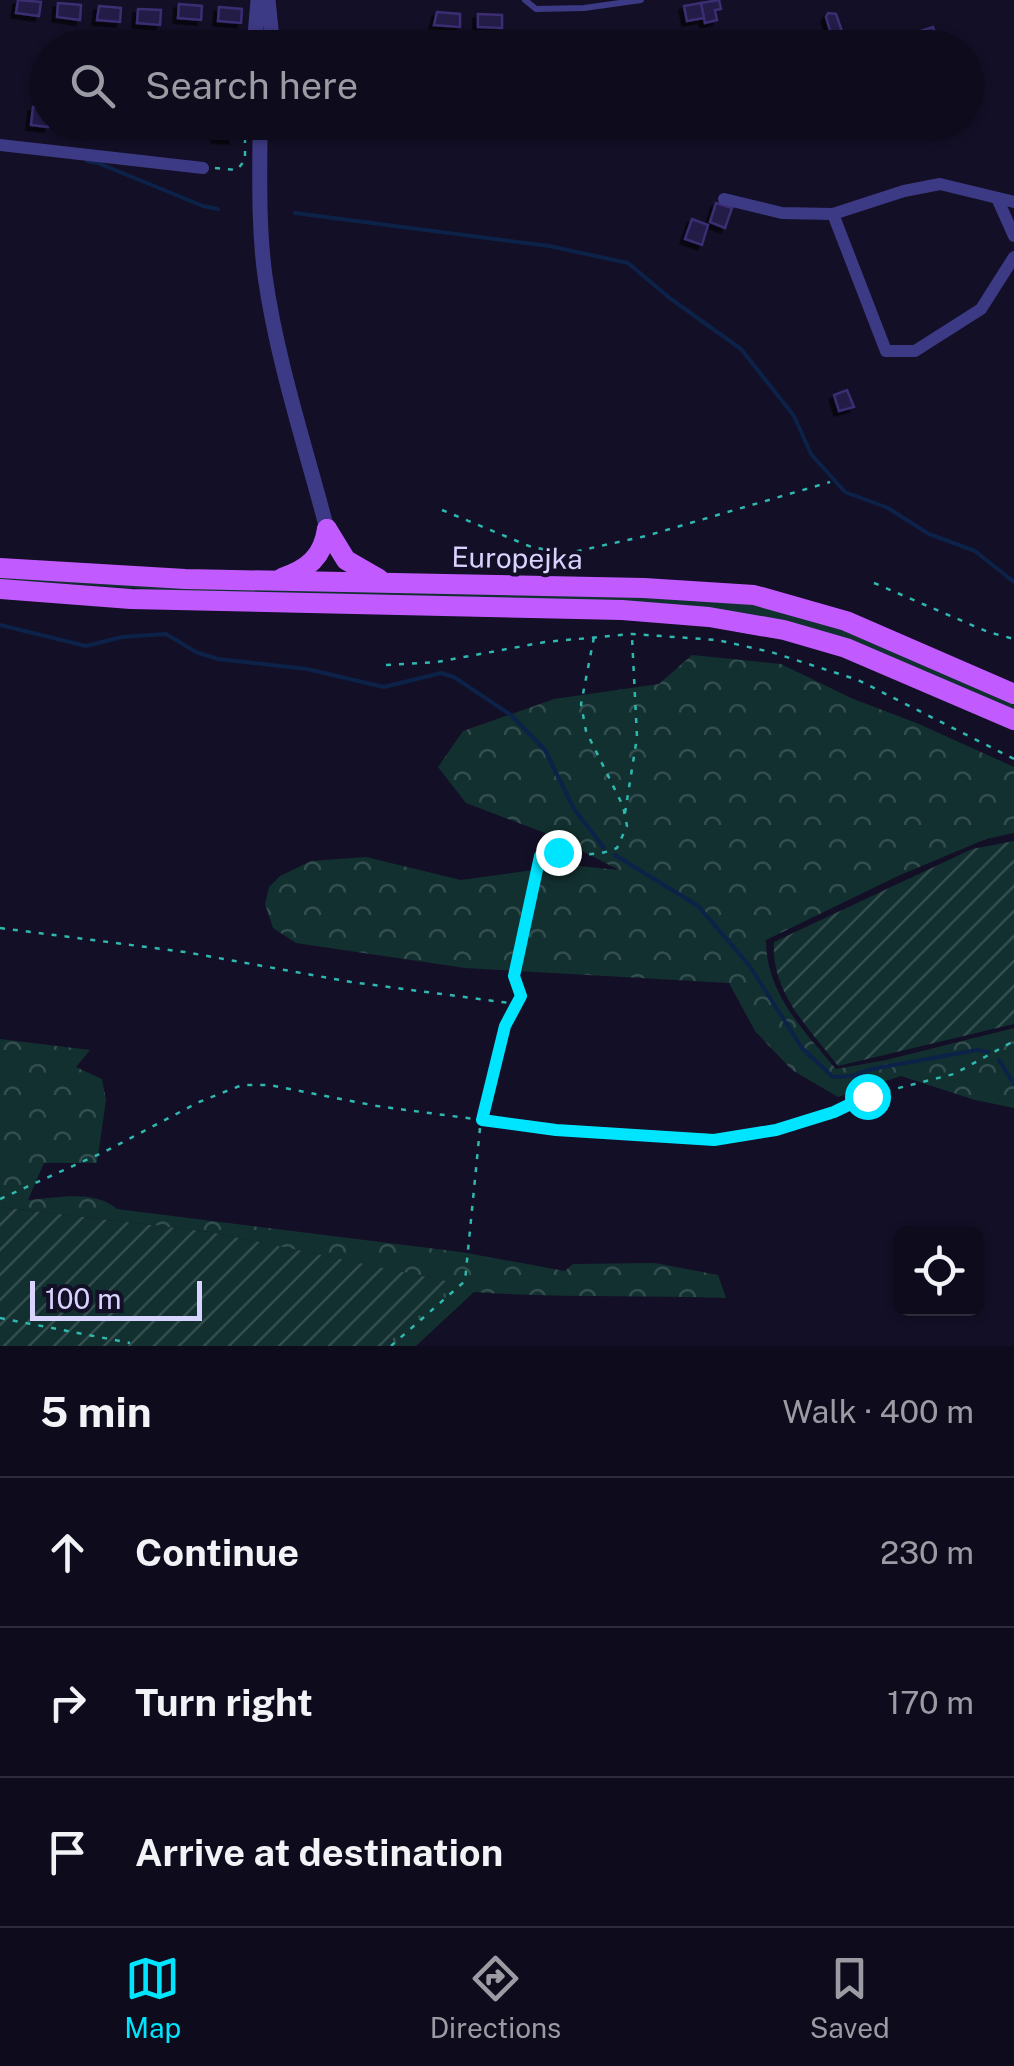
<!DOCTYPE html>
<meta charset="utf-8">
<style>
body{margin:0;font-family:"Public Sans",sans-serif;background:#171425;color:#f1f3f6}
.controls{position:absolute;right:30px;bottom:30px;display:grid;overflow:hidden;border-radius:15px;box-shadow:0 2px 8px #0004}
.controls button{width:90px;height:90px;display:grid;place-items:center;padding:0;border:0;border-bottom:2px solid #2e2b3b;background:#0e0b1c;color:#f1f3f6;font:50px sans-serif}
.scale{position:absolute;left:30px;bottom:25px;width:172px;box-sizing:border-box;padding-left:10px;border:5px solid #d9d4ff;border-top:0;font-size:28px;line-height:35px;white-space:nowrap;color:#d9d4ff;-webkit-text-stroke:8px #130f26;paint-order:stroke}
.stop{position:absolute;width:30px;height:30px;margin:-22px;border:8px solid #00e5ff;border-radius:50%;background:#fff}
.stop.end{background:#00e5ff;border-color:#fff;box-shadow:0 2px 10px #0008}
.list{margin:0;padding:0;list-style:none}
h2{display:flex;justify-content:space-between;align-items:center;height:130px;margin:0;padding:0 40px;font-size:42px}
h2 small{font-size:32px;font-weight:400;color:#9b9ba3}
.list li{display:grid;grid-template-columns:65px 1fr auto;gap:30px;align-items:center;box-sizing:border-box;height:150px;padding:0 40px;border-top:2px solid #2e2b3b}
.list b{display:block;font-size:38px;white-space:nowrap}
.list em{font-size:32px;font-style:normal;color:#9b9ba3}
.icon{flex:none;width:55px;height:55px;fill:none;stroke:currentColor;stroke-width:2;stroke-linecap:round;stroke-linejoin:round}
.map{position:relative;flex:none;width:1014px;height:1346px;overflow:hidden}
.search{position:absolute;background:#0e0b1c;box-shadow:0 2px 8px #0004;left:30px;right:30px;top:30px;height:110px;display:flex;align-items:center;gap:25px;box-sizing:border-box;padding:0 35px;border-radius:55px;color:#9b9ba3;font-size:38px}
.sheet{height:580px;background:#0e0b1c}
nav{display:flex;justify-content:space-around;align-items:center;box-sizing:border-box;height:140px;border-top:2px solid #2e2b3b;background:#0e0b1c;font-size:28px;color:#9b9ba3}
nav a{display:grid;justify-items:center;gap:5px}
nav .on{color:#00e5ff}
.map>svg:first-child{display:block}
</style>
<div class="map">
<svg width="1014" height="1346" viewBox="0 0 1014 1346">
<defs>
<pattern id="forest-crowns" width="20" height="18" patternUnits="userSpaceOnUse" patternTransform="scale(2.5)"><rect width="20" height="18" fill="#12302f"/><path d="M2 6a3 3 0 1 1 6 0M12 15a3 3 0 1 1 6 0" fill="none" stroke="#344d4e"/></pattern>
<pattern id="garden-furrows" width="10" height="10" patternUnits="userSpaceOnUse" patternTransform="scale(2.5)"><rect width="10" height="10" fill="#12302f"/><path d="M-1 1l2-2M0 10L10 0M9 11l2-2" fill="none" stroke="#344d4e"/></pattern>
<filter id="shadow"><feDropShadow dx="-4.5" dy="4.5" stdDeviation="0" flood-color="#0009"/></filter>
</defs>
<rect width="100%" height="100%" fill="#130f26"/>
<path fill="#12302f" d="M0 574 730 600 810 616 1014 701V713L815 630 0 580Z"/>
<g fill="url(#forest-crowns)">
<path d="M692 655 781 664 851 698 919 724 1014 767V833L986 839 898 876 766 940C766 993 803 1030 836 1069L886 1060 1014 1028V1108L975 1100 901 1076 838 1097 792 1070 755 1031 729 983 465 968 296 943 273 928 265 904 269 887 280 876 311 861 366 857 461 880 569 865 619 870 553 836 466 803 438 767 463 731 554 699 659 684Z"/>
<path d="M0 1039 90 1050 76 1067 102 1079 106 1100 97 1163H44L28 1200C57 1198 94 1189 117 1209L461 1252 565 1271 573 1264 655 1263 718 1275 726 1298C642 1295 558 1298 474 1292L416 1346H384L455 1283 210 1232 0 1207Z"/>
</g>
<g fill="url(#garden-furrows)">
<path d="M1014 841V1024L838 1066C809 1028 771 993 774 942L972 849Z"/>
<path d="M0 1207 210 1232 456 1283 384 1346H0Z"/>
</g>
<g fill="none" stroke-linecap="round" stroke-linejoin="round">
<g stroke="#0c2248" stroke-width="4">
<path d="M87 161 98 163 203 206 218 209"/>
<path d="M295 213 549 246 628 263 671 299 741 349 794 416 811 454 845 492 888 508 929 534 975 551 1014 582"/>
<path d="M0 625 86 646 122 637 166 634 196 652 218 659 307 669 384 687 441 673 454 677 511 715 545 750 574 809 604 848"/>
<path d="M615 855 698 906 749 965 802 1048 833 1077 852 1076 872 1069 977 1050 988 1052"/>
<path d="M999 1060 1014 1084"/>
</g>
</g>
<g fill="#241b47" stroke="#3b2d73" stroke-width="2.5" filter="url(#shadow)">
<path d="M18 0 41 2 39 16 16 13Z"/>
<path d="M719 0 721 9 715 10 717 20 705 23 701 3Z"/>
<path d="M58 3 81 5 80 20 57 17Z"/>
<path d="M701 3 704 18 687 21 684 6Z"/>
<path d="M179 4 202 6 201 20 178 18Z"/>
<path d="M99 6 121 8 120 22 97 20Z"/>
<path d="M219 7 242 9 241 23 218 21Z"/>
<path d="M138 9 161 10 160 25 137 23Z"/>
<path d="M437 12 460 14V27L434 25Z"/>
<path d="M828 13 836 14 844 37 833 40 826 17Z"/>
<path d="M478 14 502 15V28L478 27Z"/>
<path d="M933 27 938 43 918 48 914 33Z"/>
<path d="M33 107 48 108V127L31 125Z"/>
<path d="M217 122H234L233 139 216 138Z"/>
<path d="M716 203 732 208 725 228 710 222Z"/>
<path d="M692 219 708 225 702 245 685 239Z"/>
<path d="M847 390 854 407 839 411 834 395Z"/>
</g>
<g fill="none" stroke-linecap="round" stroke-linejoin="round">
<g stroke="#2fb8b0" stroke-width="2.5" stroke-dasharray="5 8" stroke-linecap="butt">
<path d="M215 168 237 170 245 160V122"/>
<path d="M442 510 529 546 564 554 646 536 830 482"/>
<path d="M874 583 988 632 1014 639"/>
<path d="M386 665 437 662 545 642 632 634 717 640 771 652 858 680 1014 759"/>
<path d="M625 813 637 737 632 637"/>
<path d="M0 928 185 952 351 982 517 1004"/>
<path d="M0 1199 106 1151 199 1102 242 1085H269L377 1106 556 1130 714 1140 776 1131 834 1111 867 1096 954 1074 1014 1041"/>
<path d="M0 1318 130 1343"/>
<path d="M391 1346 465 1281 480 1128 505 1027 521 996 513 976 540 856C568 850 590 860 617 848L627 826 623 806 586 731 581 704 594 637"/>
</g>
<path stroke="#3d3a85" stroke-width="6" d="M525 0 536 9 584 8 641 0"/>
<g stroke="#3d3a85" stroke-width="12">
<path d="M0 145 203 168"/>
<path d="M997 198 1014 236"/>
<path d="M724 199 782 213 833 214 904 191 940 184 1014 202"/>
<path d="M833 214 886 351H915L981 309 1014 257"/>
</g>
<g stroke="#3d3a85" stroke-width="15">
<path d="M268 0 273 48"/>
<path d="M254 48 258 0"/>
<path d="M260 122C260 173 258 225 265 276 277 361 305 445 327 529"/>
</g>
<g stroke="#c25bff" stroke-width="20">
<path d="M327 529 346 560 379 579"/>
<path d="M0 568 185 579 644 588 754 595 846 621 1014 694"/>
<path d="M282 578C308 569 323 557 327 529"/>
<path d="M0 589 131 599 622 610 709 617 784 630 846 648 1014 720"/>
</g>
</g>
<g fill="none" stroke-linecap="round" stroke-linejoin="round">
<path stroke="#00e5ff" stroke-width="12" d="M558 852 540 856 514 976 521 996 505 1026 482 1120 556 1130 714 1140 776 1130 834 1112 867 1096"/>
</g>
<g text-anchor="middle" stroke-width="8" stroke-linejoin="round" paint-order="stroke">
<g font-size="28" fill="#d9d4ff" stroke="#130f26">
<text transform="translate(517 558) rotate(1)" y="10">Europejka</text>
</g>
</g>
</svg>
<div class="controls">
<button><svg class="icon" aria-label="locate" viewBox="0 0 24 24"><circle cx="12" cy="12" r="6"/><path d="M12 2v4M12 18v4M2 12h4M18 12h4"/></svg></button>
</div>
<div class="scale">100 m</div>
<div class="stop" style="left:867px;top:1096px"></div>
<div class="stop end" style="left:558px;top:852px"></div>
<div class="search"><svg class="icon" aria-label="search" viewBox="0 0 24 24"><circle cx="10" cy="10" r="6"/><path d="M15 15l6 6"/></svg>Search here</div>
</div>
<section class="sheet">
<h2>5 min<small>Walk · 400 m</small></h2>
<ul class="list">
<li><svg class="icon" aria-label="ahead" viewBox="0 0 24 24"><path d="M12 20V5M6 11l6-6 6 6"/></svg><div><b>Continue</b></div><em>230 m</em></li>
<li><svg class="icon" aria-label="right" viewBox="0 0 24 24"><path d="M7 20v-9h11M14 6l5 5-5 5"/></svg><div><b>Turn right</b></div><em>170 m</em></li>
<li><svg class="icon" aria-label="arrive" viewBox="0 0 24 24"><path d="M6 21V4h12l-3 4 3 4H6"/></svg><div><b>Arrive at destination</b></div></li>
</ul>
</section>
<nav>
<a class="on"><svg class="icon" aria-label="map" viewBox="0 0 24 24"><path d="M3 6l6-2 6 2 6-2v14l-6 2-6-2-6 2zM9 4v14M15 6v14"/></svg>Map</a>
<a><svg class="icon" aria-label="directions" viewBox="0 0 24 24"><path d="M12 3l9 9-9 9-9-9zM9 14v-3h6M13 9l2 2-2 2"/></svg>Directions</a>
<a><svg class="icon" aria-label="saved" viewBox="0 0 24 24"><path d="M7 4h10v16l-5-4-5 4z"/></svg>Saved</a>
</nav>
